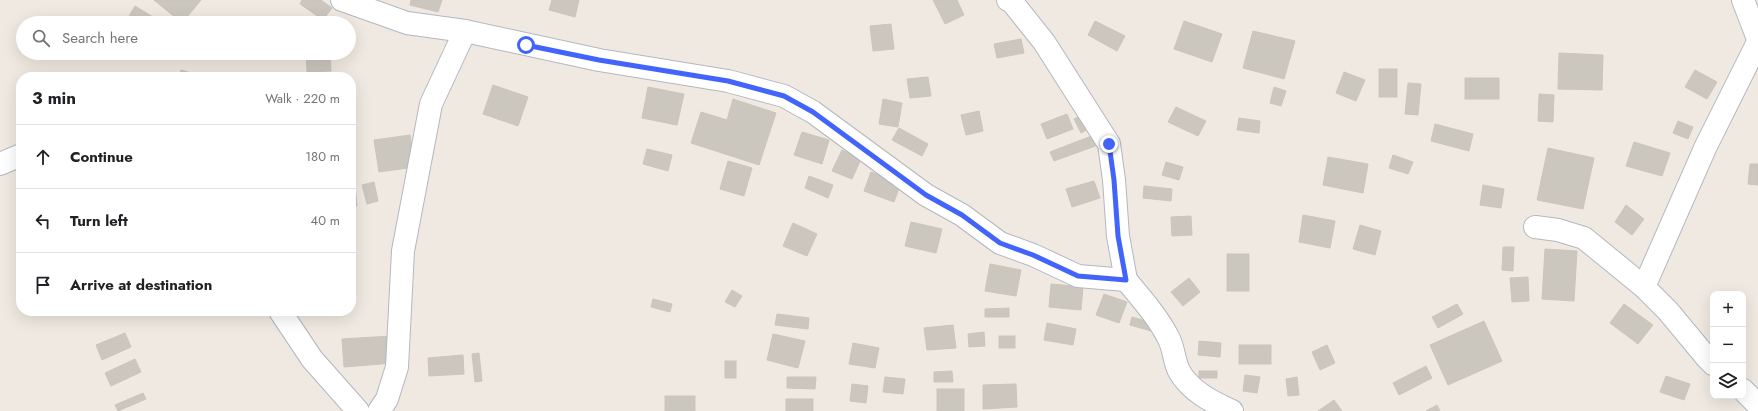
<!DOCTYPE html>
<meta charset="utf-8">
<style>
body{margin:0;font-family:Jost,sans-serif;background:#f2f2f2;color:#202124}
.controls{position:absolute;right:12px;bottom:12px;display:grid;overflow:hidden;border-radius:8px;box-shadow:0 4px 16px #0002}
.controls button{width:36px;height:36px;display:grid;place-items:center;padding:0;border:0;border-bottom:1px solid #e0e0e0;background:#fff;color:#202124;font:20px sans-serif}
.stop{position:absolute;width:12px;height:12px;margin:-9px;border:3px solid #4264fb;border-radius:50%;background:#fff}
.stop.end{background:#4264fb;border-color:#fff;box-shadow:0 1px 4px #0008}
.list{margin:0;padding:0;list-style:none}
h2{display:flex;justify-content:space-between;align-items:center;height:52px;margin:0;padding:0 16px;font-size:17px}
h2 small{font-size:13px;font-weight:400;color:#757577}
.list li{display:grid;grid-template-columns:26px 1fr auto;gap:12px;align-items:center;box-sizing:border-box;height:64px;padding:0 16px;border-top:1px solid #e0e0e0}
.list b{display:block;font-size:15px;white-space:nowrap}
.list em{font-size:13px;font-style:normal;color:#757577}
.icon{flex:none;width:22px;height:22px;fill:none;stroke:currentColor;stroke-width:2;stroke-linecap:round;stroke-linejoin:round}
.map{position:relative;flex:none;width:1758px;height:411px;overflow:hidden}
.search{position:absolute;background:#fff;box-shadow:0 4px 16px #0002;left:16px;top:16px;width:340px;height:44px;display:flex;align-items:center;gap:10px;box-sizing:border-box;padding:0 14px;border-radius:22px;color:#757577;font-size:15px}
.panel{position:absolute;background:#fff;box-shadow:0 4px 16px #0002;left:16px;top:72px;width:340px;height:244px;border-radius:16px}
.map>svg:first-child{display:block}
</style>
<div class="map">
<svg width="1758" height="411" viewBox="0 0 1758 411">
<rect width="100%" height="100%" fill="#efe9e1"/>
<g fill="#cbc7bf" stroke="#cbc5ba">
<path d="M154 0H201L182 23Z"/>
<path d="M302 0H321L332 8 323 20 300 4Z"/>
<path d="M411 0H442L438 12 410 5Z"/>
<path d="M552 0H579L575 17 549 10Z"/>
<path d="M933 0H957L964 15 945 24Z"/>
<path d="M135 6 158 20 156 23H125Z"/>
<path d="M265 17 266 23H242L241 19Z"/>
<path d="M1095 21 1125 36 1117 51 1088 35Z"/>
<path d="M1184 21 1222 34 1212 62 1174 49Z"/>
<path d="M891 24 894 49 873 51 870 26Z"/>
<path d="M1253 31 1295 41 1284 79 1243 68Z"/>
<path d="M1021 39 1024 53 997 58 994 44Z"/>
<path d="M306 53H330L331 71 307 72Z"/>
<path d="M1559 53 1603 55 1602 90 1558 89Z"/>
<rect x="1379" y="69" width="18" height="28"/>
<path d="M181 70 205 77H179Z"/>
<path d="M1695 70 1717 82 1707 99 1685 87Z"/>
<path d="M1344 72 1365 80 1356 101 1336 93Z"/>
<path d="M928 77 931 96 910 98 907 79Z"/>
<rect x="1465" y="78" width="34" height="21"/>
<path d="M1408 83 1421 84 1418 115 1405 114Z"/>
<path d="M493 85 528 97 518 126 483 114Z"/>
<path d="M648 87 684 94 677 125 642 118Z"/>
<path d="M1274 87 1286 91 1281 106 1270 103Z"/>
<path d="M1539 94 1554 95 1553 122 1538 121Z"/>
<path d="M733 99 776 113 759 165 691 143 701 112 727 120Z"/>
<path d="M883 99 902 103 898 127 879 124Z"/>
<path d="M1176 107 1206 121 1198 136 1168 122Z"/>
<path d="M979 111 983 131 966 135 961 115Z"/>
<path d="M1067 114 1073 129 1047 139 1041 124Z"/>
<path d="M1083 115 1090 128 1081 133 1074 119Z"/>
<path d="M1239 118 1260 121 1259 133 1237 130Z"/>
<path d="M1678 121 1693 127 1688 139 1673 133Z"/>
<path d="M1435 124 1473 134 1469 151 1431 141Z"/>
<path d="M899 128 928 144 922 156 892 140Z"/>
<path d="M802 132 829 140 822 164 794 155Z"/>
<path d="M410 135 415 167 379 172 374 140Z"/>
<path d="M1094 135 1098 145 1054 161 1050 152Z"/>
<path d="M1634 142 1670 153 1662 176 1626 166Z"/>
<path d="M1548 148 1594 158 1583 209 1537 200Z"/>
<path d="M647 149 672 155 668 171 643 164Z"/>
<path d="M842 150 861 159 852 179 832 171Z"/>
<path d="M1393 155 1413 162 1408 174 1389 168Z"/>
<path d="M1328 157 1368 164 1363 193 1323 185Z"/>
<path d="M728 161 752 168 744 196 720 189Z"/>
<path d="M1166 162 1183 167 1179 180 1162 175Z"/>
<path d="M1750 164H1758V185L1748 184Z"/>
<path d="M871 172 901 183 894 202 864 191Z"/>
<path d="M809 176 833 185 828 198 805 188Z"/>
<path d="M1094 181 1100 198 1072 207 1066 189Z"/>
<path d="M374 182 378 201 367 204 362 185Z"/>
<path d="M351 184H355L357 206H351Z"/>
<path d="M1483 185 1504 189 1501 208 1480 205Z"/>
<path d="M1144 186 1172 189 1171 201 1143 198Z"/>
<path d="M1626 205 1644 219 1632 235 1615 222Z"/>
<path d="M1303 215 1335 221 1330 248 1299 242Z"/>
<path d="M1191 216 1192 235 1172 236 1171 217Z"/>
<path d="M911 222 942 229 936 253 905 246Z"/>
<path d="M793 223 817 234 807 256 783 246Z"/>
<path d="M1360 225 1381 231 1375 255 1353 249Z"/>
<path d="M1503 247H1514L1513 271 1502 270Z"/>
<path d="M1545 249 1577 251 1574 301 1542 299Z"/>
<rect x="1227" y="254" width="22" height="37"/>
<path d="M990 264 1021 270 1016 296 985 291Z"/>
<path d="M1528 277 1529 301 1512 302 1510 278Z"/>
<path d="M1189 278 1200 292 1183 306 1171 292Z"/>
<path d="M1051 284 1083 287 1081 310 1049 307Z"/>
<path d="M732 290 742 296 735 307 725 302Z"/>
<path d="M1104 294 1127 302 1119 323 1096 315Z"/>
<path d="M653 299 672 304 670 312 651 307Z"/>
<path d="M1457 304 1463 314 1438 328 1432 317Z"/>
<path d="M1624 304 1653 325 1638 344 1610 323Z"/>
<path d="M1009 308V317H985V309Z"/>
<path d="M777 314 809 318 808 329 775 325Z"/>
<path d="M1132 317 1153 323 1151 331 1130 325Z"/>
<path d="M1484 321 1502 361 1448 385 1430 345Z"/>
<path d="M1047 323 1076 329 1073 345 1044 340Z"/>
<path d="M953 325 956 348 927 350 924 328Z"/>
<path d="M984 332 985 346 969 347 968 334Z"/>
<path d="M125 333 131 347 102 360 96 345Z"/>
<path d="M773 334 805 341 798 368 767 360Z"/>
<path d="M391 336 393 363 344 367 342 339Z"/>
<rect x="999" y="336" width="16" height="12"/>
<path d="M1199 341 1221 343 1220 357 1198 355Z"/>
<path d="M853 343 879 348 875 368 849 364Z"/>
<rect x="1239" y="345" width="32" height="19"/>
<path d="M1327 345 1335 363 1320 370 1312 352Z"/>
<path d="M479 353 482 381 475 382 472 354Z"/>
<path d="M463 355 464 374 429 376 428 358Z"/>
<path d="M135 359 141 372 111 386 105 373Z"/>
<rect x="725" y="361" width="11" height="17"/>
<path d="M1426 366 1432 378 1399 395 1393 383Z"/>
<path d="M952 371 953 382H934V372Z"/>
<rect x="1199" y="371" width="18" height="7"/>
<path d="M1245 375 1260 377 1257 393 1243 391Z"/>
<path d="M1666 376 1690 384 1684 400 1660 392Z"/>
<path d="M787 377H816L815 389 787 388Z"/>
<path d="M885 377 905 379 903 394 883 392Z"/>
<path d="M1297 377 1299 395 1288 396 1286 379Z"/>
<path d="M852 384 868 386 866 403 850 401Z"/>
<path d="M1016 384 1017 407 983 409V385Z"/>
<rect x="937" y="389" width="27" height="22"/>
<path d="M143 393 146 399 118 411 115 405Z"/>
<rect x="665" y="396" width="30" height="15"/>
<rect x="786" y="399" width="27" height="12"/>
<path d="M1334 400 1342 411H1318Z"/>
<path d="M1437 405 1440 411H1426Z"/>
</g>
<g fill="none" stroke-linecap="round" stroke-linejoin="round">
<defs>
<g id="minor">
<path d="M342 0 407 23 465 31 599 60 728 81 784 96 813 112 926 195 962 215 1000 243 1033 255 1078 276 1126 280C1141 298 1158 317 1169 339 1174 349 1174 361 1179 371 1190 391 1212 402 1232 411"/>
<path d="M1008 0 1012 2 1044 42 1109 144 1114 180 1118 236 1126 280"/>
<path d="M1743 0 1758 39"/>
<path d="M0 164 21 155"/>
<path d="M1535 227 1558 230 1584 238 1644 287 1668 311 1707 358 1713 364"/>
<path d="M1644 287 1706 146 1758 42"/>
<path d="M280 311 312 359 358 411"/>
<path d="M1743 390 1758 405"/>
<path d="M379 411 387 399 397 367 403 251 431 104 465 31"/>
</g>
</defs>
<use href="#minor" stroke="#b4b7c1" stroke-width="24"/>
<use href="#minor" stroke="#fff" stroke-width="22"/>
</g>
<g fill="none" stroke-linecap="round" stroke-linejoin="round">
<path stroke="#4264fb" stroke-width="5" d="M526 45 599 60 728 81 784 96 813 112 926 195 962 215 1000 243 1033 255 1078 276 1126 280 1118 236 1114 180 1109 144"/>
</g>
</svg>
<div class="controls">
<button>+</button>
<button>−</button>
<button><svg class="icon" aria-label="layers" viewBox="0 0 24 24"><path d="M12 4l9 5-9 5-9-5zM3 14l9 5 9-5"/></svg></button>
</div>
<div class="stop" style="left:526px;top:45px"></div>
<div class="stop end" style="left:1109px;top:144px"></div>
<div class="search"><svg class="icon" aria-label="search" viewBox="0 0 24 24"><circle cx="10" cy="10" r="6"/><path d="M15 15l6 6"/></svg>Search here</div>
<section class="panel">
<h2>3 min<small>Walk · 220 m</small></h2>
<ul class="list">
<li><svg class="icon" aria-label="ahead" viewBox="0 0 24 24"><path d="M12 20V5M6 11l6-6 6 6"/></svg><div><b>Continue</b></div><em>180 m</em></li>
<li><svg class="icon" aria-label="left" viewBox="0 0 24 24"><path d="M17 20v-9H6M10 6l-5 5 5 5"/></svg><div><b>Turn left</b></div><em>40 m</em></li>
<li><svg class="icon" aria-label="arrive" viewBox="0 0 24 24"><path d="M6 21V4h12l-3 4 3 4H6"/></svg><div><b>Arrive at destination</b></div></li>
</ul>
</section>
</div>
